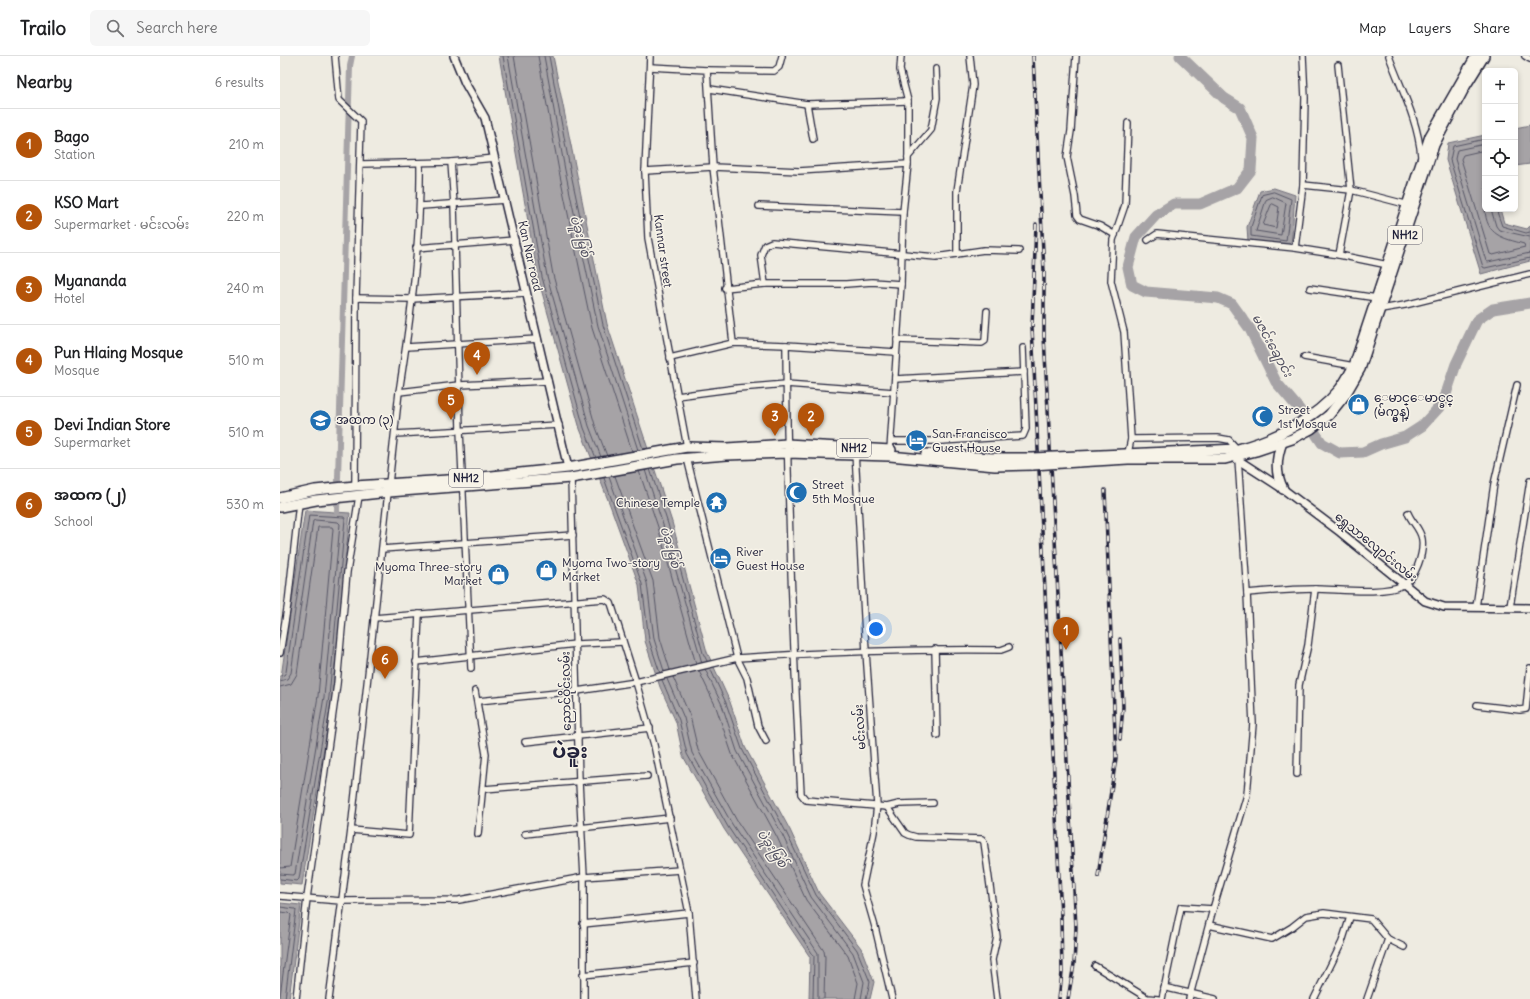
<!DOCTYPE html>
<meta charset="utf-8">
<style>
body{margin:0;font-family:Delius,"Noto Sans Myanmar",sans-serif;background:#f6f6f6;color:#202124}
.controls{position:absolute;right:12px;top:12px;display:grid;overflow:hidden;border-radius:6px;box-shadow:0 2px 6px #0003}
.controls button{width:36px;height:36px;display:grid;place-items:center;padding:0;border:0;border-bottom:1px solid #e0e0e0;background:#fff;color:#202124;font:20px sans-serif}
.you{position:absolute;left:596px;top:573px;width:14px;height:14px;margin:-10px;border:3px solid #fff;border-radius:50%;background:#1a73e8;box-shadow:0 0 0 6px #1a73e833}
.badge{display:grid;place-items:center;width:26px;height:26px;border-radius:50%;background:#b45309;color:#fff;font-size:13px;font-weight:700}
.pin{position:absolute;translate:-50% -33px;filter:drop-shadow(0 1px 2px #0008)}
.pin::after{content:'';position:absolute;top:21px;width:14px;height:12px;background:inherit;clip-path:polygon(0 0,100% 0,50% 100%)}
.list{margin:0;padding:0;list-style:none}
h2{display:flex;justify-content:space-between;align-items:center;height:52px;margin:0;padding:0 16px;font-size:17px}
h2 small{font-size:13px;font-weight:400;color:#757577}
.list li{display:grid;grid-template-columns:26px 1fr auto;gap:12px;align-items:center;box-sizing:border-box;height:72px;padding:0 16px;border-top:1px solid #e0e0e0}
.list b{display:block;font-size:15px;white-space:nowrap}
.list p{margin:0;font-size:13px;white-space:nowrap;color:#757577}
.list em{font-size:13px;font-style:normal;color:#757577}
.icon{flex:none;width:22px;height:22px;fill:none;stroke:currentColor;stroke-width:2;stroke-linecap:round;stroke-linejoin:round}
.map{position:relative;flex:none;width:1250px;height:943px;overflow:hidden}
header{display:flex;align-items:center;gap:24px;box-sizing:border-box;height:56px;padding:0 20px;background:#fff;border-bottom:1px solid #e0e0e0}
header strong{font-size:19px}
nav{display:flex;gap:22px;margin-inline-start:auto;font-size:14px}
.search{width:280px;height:36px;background:#f6f6f6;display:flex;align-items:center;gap:10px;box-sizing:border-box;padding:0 14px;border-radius:6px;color:#757577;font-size:15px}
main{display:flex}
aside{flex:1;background:#fff}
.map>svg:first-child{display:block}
</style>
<header>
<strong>Trailo</strong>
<div class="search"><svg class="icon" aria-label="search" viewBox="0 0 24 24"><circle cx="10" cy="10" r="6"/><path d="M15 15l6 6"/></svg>Search here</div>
<nav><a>Map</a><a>Layers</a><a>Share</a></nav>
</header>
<main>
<aside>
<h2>Nearby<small>6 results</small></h2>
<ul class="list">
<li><span class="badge">1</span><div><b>Bago</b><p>Station</p></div><em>210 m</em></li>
<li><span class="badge">2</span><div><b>KSO Mart</b><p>Supermarket · မင်းလမ်း</p></div><em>220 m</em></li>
<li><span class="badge">3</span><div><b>Myananda</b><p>Hotel</p></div><em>240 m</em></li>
<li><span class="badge">4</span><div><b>Pun Hlaing Mosque</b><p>Mosque</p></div><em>510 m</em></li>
<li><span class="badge">5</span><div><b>Devi Indian Store</b><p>Supermarket</p></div><em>510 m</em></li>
<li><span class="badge">6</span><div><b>အထက (၂)</b><p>School</p></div><em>530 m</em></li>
</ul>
</aside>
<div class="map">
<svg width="1250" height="943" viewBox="0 0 1250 943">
<rect width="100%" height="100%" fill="#eeebe1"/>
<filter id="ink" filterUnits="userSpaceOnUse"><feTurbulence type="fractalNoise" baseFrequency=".025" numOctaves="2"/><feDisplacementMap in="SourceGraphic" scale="8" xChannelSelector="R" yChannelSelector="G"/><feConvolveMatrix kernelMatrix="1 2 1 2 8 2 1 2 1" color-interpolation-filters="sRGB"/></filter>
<g filter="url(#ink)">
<g fill="#a6a3a6" stroke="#716f7b">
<path d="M219 0H273L327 268 392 466 427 596 450 646 465 691 510 774 539 837 581 892 594 926 590 943H529L530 901 444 773 403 700 396 666 380 631 365 585 359 529 330 449 300 373 258 222Z"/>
<path d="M1250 69V108L1235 110V72Z"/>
<path d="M1205 79V153H1220L1224 167 1247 173 1250 170V205L1201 218 1166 104 1168 87Z"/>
<path d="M994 132 1015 139 1011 190 968 185 967 171 980 135Z"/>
<path d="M25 454 70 457 52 642 22 829 0 827V628Z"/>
<path d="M0 847 21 849 9 943H0Z"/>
</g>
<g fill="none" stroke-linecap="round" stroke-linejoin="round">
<g stroke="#575666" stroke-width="1">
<path d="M223 0 262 221 304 372 316 402"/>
<path d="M228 0 267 220 309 370 321 401"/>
<path d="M234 0 273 219 315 369 327 400"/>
<path d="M258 0 279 115 312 272 352 395"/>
<path d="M264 0 285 114 318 270 358 394"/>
<path d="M269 0 290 113 323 269 363 393"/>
<path d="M1205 83 1173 90 1170 104 1203 211 1205 212 1250 202"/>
<path d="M1205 88 1177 94 1175 103 1206 205 1208 206 1250 197"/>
<path d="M1205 94 1183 99 1181 103 1210 198 1213 199 1245 191 1244 188C1223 182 1206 180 1205 153"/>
<path d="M994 136 1011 143 1006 185 971 180V171L982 139Z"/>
<path d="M993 141 1006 147 1001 179 976 175 986 144Z"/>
<path d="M993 148 999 151 996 172 983 169 991 149Z"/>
<path d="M1211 153 1216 170 1219 174 1250 181"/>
<path d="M1216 153 1222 170 1246 177 1250 176"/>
<path d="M370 413 388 468 423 597 427 605"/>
<path d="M365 414 383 469 422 607"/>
<path d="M359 415 378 471 416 608"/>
<path d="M335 420 373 525 380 582 390 614"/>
<path d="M329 421 367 527 374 583 384 615"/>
<path d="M324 422 362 528 369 584 380 617"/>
<path d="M430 612 446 647 462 693 506 776 536 839 577 894 590 926 586 943"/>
<path d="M425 613 442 649 457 695 502 778 531 841 573 897 584 926 581 943"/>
<path d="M419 615 436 651 452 698 497 781 526 844 568 900 578 927 575 943"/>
<path d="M0 620 4 619 6 616 29 459 64 461 65 463 49 641 19 823 17 825 0 823"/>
<path d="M393 621 410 660 418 694 457 765 544 895 545 901 544 943"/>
<path d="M387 623 404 662 412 697 452 768 538 897V943"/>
<path d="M382 624 399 664 407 698 448 771 534 900 533 943"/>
<path d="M0 625 7 623 11 617 33 465 35 464 58 466 60 468 44 641 15 818 13 819 0 818"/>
<path d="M0 631 11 628 17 618 38 471H52L53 473 38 640 10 811 0 812"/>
<path d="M0 851 15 853 16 854 5 943"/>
<path d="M0 856 9 857 11 859 0 940"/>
</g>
<path stroke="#a6a3a6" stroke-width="6" d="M57 456 70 10 72 0"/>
<path stroke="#a6a3a6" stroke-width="11" d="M900 0 944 42 960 52 973 82 971 114 957 132 920 148H894L876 159 856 181 848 211 852 229 866 236 938 242 952 248 970 273 996 326 1019 353 1042 387 1060 397 1083 396 1101 388 1125 381 1142 370 1163 347 1176 308 1197 264 1213 253 1250 247"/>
<defs>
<g id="minor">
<path d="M55 0 59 44 81 65 76 242 75 430"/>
<path d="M370 0 365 115 368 182 407 391"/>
<path d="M796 0 791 75 787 101 795 140 797 159 800 163 820 170 835 179"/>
<path d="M1109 0C1121 33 1138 64 1141 100"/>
<path d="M1245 0 1250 3"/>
<path d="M1058 9 1071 134 1059 199"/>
<path d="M370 11 427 14 433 111 453 287"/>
<path d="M427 14 494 15 499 11 502 0"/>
<path d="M430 33 527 48 628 45"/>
<path d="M527 48 533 83"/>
<path d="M848 67 845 149 833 184 831 225 844 276 851 383 848 397"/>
<path d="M628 101 651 74 657 42 656 13"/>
<path d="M171 106 174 149 180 374 191 612"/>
<path d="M81 108 171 106 215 102"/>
<path d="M365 115 433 111 519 115 628 108"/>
<path d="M1023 129 1071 134 1129 149"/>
<path d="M141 150 225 144"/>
<path d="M479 150 623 156"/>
<path d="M868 184 877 178 1015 192 1059 199 1108 209"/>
<path d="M136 192 235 184"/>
<path d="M1015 192 1023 129 1025 42 1023 0"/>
<path d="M677 198V135L693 29 690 0"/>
<path d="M621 228 592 226 566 228H485L481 199 485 189 492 186 656 201 704 194 739 195"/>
<path d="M445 232 485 228"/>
<path d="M1030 232 1097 242"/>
<path d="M76 242 131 243 247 237"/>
<path d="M1101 253 1125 249 1250 218"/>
<path d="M617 284 702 287 705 285 707 255"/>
<path d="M506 289C507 439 513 588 521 738L526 744 607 751 625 777 629 779 636 781 702 783 704 786 717 881 712 904 717 943"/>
<path d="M126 291 258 283"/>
<path d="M1024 301 1074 310"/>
<path d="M390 302 453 287 506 289 616 296"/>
<path d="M615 323 744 316"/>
<path d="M119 336 179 329 268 325"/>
<path d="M397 340 458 332 506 328 614 336"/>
<path d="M115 378 279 369"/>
<path d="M851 383 938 382 949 384 958 394"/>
<path d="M611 385H661L743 380 746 373 743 292"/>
<path d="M610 394 621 228 623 156 628 108V45L620 14 621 0"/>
<path d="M575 396 586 596 597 749 594 776 583 829 595 871 612 943"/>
<path d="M407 402 457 602C545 596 633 593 721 594L729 591"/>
<path d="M291 422 299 726 304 821V943"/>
<path d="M102 493 293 479"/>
<path d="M967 537C990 535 1012 533 1035 533 1057 533 1104 539 1123 529 1136 522 1144 497 1142 483 1140 472 1132 467 1128 457"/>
<path d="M1196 551 1214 428 1237 329"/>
<path d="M1230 551 1250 425"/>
<path d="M94 562 311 544 325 543 331 547 356 626 297 635 198 645"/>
<path d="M655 593 657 679"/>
<path d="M0 597 8 547 19 447"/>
<path d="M136 606 296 588 343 586"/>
<path d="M195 635 206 698 198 778"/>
<path d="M1197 649 1240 654 1246 653 1250 612"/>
<path d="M245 686 370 672"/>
<path d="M1017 718 1019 629 1028 589 1035 533"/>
<path d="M204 733 367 720"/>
<path d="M607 751 619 748 653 747"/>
<path d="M71 774 129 779 139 558"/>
<path d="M245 778 390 762"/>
<path d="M0 840 61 845 179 844 304 821 400 814"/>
<path d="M303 868 409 857"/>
<path d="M929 869 992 883 1012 871 1026 860 1044 857 1091 863 1108 883 1124 891"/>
<path d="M815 910 867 942 878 943"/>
<path d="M303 919 414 907"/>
<path d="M883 931 935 943"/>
<path d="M16 943 27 842 57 628 67 516 79 440"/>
<path d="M49 943 71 774 119 336C131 260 141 183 140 107"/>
<path d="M416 943 409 857 374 689 356 626 457 602 467 622 478 670 486 685"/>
<path d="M882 943 901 851 933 853 967 739 973 668 967 537 958 403"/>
<path d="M909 943 933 853"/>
<path d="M1034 943 1062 886 1070 861"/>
<path d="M1087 943 1108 883"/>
</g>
<g id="tertiary">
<path d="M174 0 185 27 205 62 288 412"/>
<path d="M952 400 1003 433 1060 476 1145 545 1164 551 1250 552"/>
</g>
<g id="trunk">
<path d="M1002 386C996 403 995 417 1003 433"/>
<path d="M646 398 714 402H752"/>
<path d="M798 400 958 393C995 383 1034 364 1059 334 1065 327 1069 318 1074 310L1150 80 1196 0"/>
<path d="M798 406 848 403H945L976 395 1012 383 1031 373 1049 359 1065 339 1080 313 1154 89 1186 29 1204 0"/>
<path d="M0 442 35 434 75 430 183 423 288 412 407 391 447 392 507 388 611 394"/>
<path d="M0 451 36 444 109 436 291 422 397 403 447 399 507 397 575 399 610 400 715 410 753 409"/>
</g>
</defs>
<use href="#minor" stroke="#22223b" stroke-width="8"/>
<use href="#tertiary" stroke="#22223b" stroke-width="10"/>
<use href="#trunk" stroke="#22223b" stroke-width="12"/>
<use href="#minor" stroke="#f7f3e8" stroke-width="5.5"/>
<use href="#tertiary" stroke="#f7f3e8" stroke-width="7"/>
<use href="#trunk" stroke="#f7f3e8" stroke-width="9"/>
<defs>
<g id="rail">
<path d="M753 0 764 215V280L796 871 794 908 788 943"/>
<path d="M756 168 752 271 781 861 782 917 779 943"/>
<path d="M840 683 843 651 840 583"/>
<path d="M818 820 836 702 825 434"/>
</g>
</defs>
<use href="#rail" stroke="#22223b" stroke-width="3.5"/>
<use href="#rail" stroke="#f7f3e8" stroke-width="2" stroke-dasharray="6" stroke-linecap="butt"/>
<defs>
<g id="trunk-bridge">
<path d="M752 402 798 400"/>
<path d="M753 409 798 406"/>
</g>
</defs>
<use href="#trunk-bridge" stroke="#22223b" stroke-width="12" stroke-linecap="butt"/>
<use href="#trunk-bridge" stroke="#f7f3e8" stroke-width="9"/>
</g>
</g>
<defs>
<symbol id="shop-disc" viewBox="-11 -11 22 22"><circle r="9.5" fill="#1f6fb2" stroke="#f7f3e8"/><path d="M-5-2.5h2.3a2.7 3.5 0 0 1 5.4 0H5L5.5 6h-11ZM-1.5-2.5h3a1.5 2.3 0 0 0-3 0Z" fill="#fff"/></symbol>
<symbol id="mosque-disc" viewBox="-11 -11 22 22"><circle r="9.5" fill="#1f6fb2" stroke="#f7f3e8"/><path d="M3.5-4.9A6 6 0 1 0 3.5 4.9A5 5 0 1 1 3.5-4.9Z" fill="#fff"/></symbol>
<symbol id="school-disc" viewBox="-11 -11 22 22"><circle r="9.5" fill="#1f6fb2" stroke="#f7f3e8"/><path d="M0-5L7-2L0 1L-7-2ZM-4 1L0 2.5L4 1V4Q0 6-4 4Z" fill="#fff"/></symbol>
<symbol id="hotel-disc" viewBox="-11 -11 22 22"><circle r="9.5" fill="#1f6fb2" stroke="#f7f3e8"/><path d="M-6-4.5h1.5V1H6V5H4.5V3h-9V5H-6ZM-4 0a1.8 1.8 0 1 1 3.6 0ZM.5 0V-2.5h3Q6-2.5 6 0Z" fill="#fff"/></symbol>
<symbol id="temple-disc" viewBox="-11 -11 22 22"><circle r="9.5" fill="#1f6fb2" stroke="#f7f3e8"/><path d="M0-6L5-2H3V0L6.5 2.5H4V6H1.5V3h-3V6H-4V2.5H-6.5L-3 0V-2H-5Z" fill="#fff"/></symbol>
</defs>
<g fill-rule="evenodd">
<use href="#shop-disc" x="1066" y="336" width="25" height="25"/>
<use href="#mosque-disc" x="970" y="348" width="25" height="25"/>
<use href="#school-disc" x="28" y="352" width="25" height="25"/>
<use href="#hotel-disc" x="624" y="372" width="25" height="25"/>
<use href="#mosque-disc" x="504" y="424" width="25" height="25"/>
<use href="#temple-disc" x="424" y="434" width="25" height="25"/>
<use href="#hotel-disc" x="428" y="490" width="25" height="25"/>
<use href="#shop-disc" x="254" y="502" width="25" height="25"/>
<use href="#shop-disc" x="206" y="506" width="25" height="25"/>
</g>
<g text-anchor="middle" stroke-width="3" stroke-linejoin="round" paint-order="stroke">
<g fill="#f7f3e8" stroke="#62616f" stroke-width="1">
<rect x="1108" y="170" width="34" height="18" rx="3"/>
<rect x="557" y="383" width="34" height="18" rx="3"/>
<rect x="169" y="413" width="34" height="18" rx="3"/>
</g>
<g font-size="11" font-weight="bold" fill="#22223b">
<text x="1125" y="183">NH12</text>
<text x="574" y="396">NH12</text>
<text x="186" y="426">NH12</text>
</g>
<g font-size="12" fill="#22223b" stroke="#f7f3e8">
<text transform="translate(383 195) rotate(82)" y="4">Kannar street</text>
<text transform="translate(250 200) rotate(77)" y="4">Kan Nar road</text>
<text transform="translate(1096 491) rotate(39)" y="4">ရွှေသာလျောင်းလမ်း</text>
<text transform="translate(286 635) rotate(-91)" y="4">ညောင်ဝိုင်းလမ်း</text>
<text transform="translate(580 671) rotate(-94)" y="4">မင်းလမ်း</text>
</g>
<g font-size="12" fill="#22223b" stroke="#f7f3e8" text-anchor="start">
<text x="1094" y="346">ေမာင္ေမာင္ခင္<tspan x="1094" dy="14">(မ်က္မွန္)</tspan></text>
<text x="998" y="358">Street<tspan x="998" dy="14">1st Mosque</tspan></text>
<text x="56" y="368">အထက (၃)</text>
<text x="652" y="382">San Francisco<tspan x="652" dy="14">Guest House</tspan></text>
<text x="532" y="433">Street<tspan x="532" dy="14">5th Mosque</tspan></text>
<text x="420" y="451" text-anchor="end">Chinese Temple</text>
<text x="456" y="500">River<tspan x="456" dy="14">Guest House</tspan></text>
<text x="282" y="511">Myoma Two-story<tspan x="282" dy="14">Market</tspan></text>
<text x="202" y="515" text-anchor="end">Myoma Three-story<tspan x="202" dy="14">Market</tspan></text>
</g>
<g font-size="13" font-style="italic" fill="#504f60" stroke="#f7f3e8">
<text transform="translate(301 180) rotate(74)" y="5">ပဲခူးမြစ်</text>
<text transform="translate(993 289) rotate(61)" y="5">မဇင်းချောင်း</text>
<text transform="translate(391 491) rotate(74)" y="5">ပဲခူးမြစ်</text>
<text transform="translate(493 792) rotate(56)" y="5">ပဲခူးမြစ်</text>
</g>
<g font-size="20" font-weight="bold" fill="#22223b" stroke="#f7f3e8">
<text x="290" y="702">ပဲခူး</text>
</g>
</g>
</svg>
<div class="controls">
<button>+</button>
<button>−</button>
<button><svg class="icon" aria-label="locate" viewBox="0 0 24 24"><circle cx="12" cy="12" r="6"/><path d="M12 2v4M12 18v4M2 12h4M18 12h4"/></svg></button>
<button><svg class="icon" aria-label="layers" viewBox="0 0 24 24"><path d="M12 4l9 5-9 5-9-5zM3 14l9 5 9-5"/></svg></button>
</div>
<div class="you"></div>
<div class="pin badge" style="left:786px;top:594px">1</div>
<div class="pin badge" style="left:531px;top:380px">2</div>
<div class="pin badge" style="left:495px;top:380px">3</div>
<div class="pin badge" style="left:197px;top:319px">4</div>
<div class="pin badge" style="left:171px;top:364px">5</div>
<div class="pin badge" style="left:105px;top:623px">6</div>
</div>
</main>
